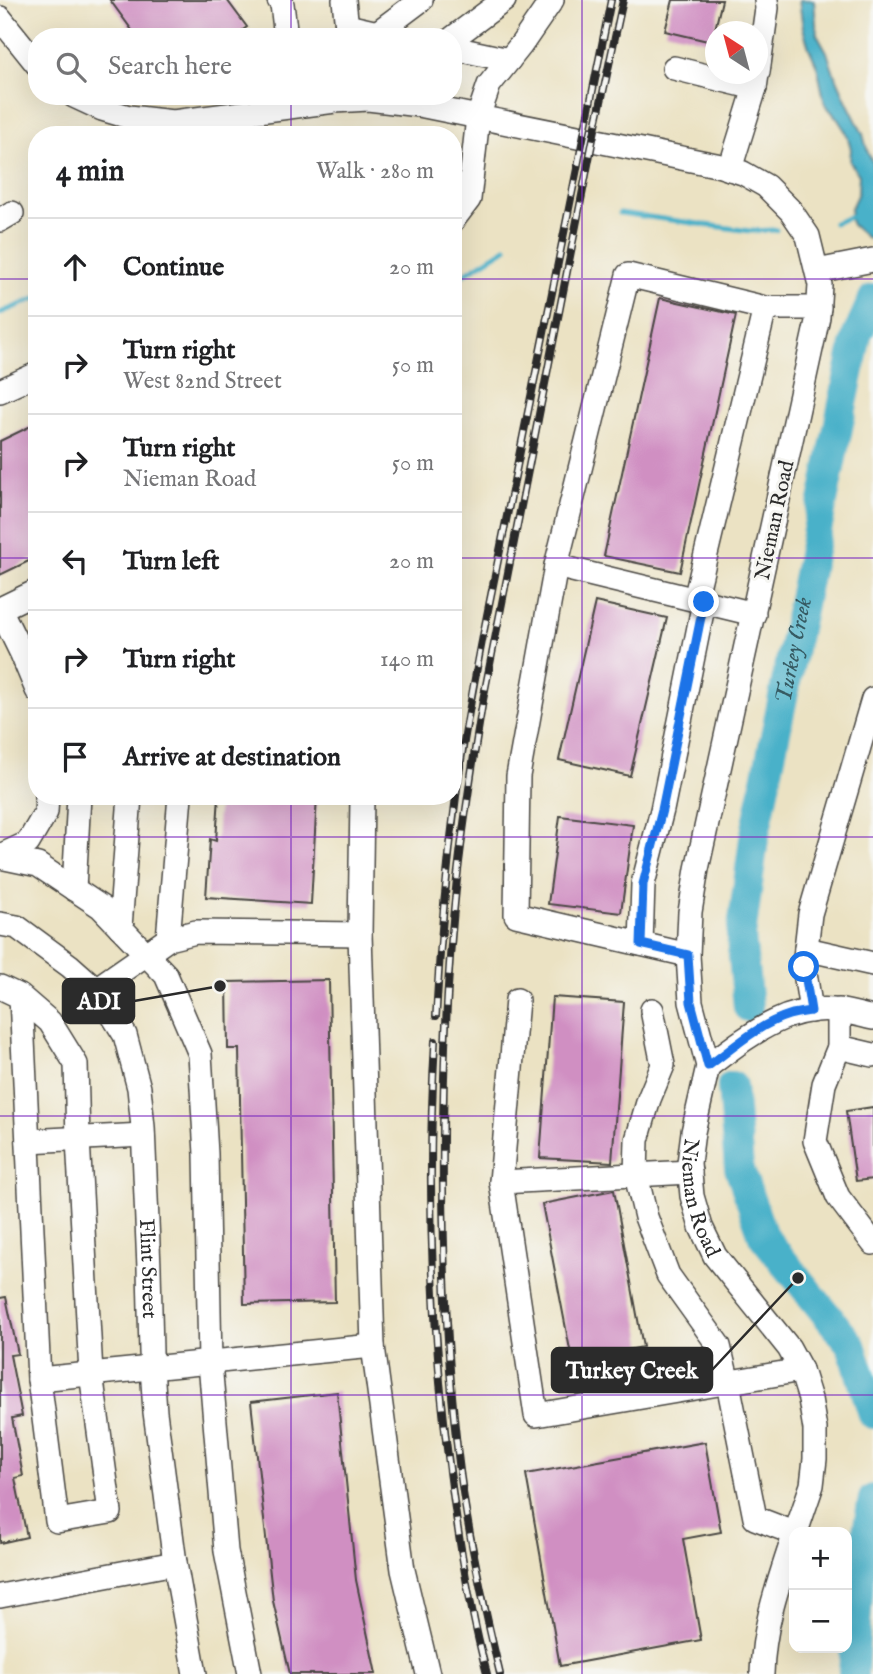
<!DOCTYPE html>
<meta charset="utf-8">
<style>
body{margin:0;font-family:"IM FELL English",serif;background:#f6f6f6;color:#202124}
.controls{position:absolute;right:21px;bottom:21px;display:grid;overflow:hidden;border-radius:14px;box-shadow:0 7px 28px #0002}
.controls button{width:63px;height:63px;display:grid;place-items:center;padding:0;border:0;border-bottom:2px solid #e0e0e0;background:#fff;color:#202124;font:35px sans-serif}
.compass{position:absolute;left:705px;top:21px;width:63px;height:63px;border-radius:50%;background:#fff;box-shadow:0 7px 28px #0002;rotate:324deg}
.stop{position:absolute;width:21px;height:21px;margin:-16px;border:5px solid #1a73e8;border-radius:50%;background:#fff}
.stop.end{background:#1a73e8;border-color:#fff;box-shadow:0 2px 7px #0008}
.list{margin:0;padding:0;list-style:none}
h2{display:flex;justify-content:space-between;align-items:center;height:91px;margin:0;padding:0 28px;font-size:30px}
h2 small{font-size:23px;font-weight:400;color:#757577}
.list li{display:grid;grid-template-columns:46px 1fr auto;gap:21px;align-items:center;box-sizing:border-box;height:98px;padding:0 28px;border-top:2px solid #e0e0e0}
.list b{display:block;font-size:26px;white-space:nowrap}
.list p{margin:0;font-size:23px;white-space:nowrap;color:#757577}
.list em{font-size:23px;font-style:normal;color:#757577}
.icon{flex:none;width:38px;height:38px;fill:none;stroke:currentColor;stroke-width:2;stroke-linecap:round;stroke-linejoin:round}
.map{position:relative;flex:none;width:873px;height:1674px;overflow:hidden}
.search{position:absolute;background:#fff;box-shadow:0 7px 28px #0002;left:28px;top:28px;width:434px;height:77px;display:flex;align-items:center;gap:18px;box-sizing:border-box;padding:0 24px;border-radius:28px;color:#757577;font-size:26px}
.panel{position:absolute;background:#fff;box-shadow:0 7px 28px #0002;left:28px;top:126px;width:434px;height:679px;border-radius:28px}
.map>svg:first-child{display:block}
</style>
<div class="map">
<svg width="873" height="1674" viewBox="0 0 873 1674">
<rect width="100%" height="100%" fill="#f6f6f2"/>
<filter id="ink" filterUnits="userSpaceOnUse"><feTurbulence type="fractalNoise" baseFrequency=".0143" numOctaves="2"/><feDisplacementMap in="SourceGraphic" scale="14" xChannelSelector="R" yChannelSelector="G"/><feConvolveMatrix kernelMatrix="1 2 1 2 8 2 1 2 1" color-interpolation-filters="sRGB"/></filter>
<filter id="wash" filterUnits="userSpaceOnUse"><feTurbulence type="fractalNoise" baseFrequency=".00686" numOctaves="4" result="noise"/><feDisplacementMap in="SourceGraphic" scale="28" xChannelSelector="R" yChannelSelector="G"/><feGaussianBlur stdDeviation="1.57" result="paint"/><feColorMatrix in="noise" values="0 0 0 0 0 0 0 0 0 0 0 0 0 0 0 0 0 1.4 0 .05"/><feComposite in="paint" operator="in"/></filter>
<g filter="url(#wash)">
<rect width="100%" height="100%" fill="#ebe2c3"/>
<path fill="#4ab1c9" stroke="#3a6e7a" stroke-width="2" d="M799 0H814L817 34 827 52 832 68 847 102 863 134 868 153 873 163V237L867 238 852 225 850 220 851 208 858 193 859 175 850 162 851 149 846 132 837 118 825 104 817 66 809 48 803 28Z"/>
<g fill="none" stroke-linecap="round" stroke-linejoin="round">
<g stroke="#4ab1c9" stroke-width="5">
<path d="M620 213 750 231 776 230"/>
<path d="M834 223 855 215"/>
<path d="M453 275H463L506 248"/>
<path d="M0 313 37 298"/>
</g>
<g stroke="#4ab1c9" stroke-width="30">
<path id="s1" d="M748 1007 741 936 754 839 857 335 873 299"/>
<path d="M732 1086 739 1168 763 1236 851 1345 873 1414"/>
<path d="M853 1674 859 1575 873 1499"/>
</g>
</g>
<g id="blocks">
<g fill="#d08fc2">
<path d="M110 0H227L247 27 233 37H137Z"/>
<path d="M673 0H722L712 42 665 31Z"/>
<path d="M660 298 736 315 680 572 604 556Z"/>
<path d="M37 423V557L0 575V441Z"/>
<path d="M595 602 667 618 630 776 559 760Z"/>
<path d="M219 796H317L311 904 206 897 210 839 216 841Z"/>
<path d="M560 816 633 825 621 913 548 904Z"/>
<path d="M329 980 335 1302 244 1304 239 1049H228L227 982Z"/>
<path d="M552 997 624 1002 612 1162 540 1158Z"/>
<path d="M873 1107V1179L856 1181 846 1111Z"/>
<path d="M614 1190 643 1347 572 1360 542 1204Z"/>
<path d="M6 1297 18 1354 10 1355 22 1416 12 1418 23 1476 15 1478 27 1537 0 1543V1298Z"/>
<path d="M337 1392 356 1580 376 1674H290L273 1601 251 1402Z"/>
<path d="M705 1442 721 1532 683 1539 701 1640 560 1666 526 1474Z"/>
</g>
</g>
</g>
<g filter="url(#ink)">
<use href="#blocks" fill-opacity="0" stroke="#484642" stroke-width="2"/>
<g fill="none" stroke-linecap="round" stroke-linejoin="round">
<defs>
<g id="minor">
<path d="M279 0 282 4 286 37"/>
<path d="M344 0 348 37"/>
<path d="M0 18 37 64"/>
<path d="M347 26 391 36"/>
<path d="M377 33 421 0"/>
<path d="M453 38 504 0"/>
<path d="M453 48 509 60"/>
<path d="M674 68 755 88"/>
<path d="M758 72 767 8 766 0"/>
<path id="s2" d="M74 96 102 109 129 117 173 122 335 101 368 99 419 105 721 166 743 173 766 186 791 211 808 236 820 285 818 317 697 869 690 912 688 955 691 1002 708 1066 693 1132 689 1163 692 1196 701 1227 715 1256 789 1348 801 1370 810 1399 815 1429V1459L812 1485 796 1532"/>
<path d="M730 169 755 88 757 74"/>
<path d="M0 220 12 213"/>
<path d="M453 220 469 199 478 117 489 85 521 45 552 0"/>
<path d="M817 271 873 260"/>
<path d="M0 391 37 374"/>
<path d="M556 566 754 614"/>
<path d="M695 600 765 308"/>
<path d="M0 609 22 654 37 690"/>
<path d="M0 609 37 591"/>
<path d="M0 856 28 843 46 812 47 796"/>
<path d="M0 857 38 865 101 907 166 975 200 1054 206 1154 210 1363 226 1551 250 1674"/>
<path d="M74 889 79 796"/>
<path id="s3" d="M0 924 17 927 70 966 96 989 125 1035 139 1088 143 1127 149 1268 151 1352 155 1412 175 1563 195 1674"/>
<path d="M120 927 130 796"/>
<path d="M360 934 373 1346 403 1570 428 1674"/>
<path d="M168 939 180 796"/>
<path d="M641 944 643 884 662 810 704 602"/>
<path d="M806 949 873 964"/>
<path d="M688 955 516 915 518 776 556 566 628 275 765 308H819"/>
<path d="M0 987 21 997 50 1022 76 1064 78 1139 91 1373 110 1512 57 1521 39 1379 21 997"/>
<path d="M96 989 168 939 196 932 360 934 362 796"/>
<path d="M517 1000 501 1182 536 1415 801 1370"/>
<path d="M652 1010 663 1065 649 1099 637 1140 636 1175 646 1217 668 1275 719 1346 728 1383 755 1518 794 1533"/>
<path d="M839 1010V1047L824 1084 815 1141 838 1197 873 1243"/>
<path d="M811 1011 804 966 810 914 873 699"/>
<path d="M839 1047 873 1055"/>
<path d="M708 1066C747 1037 789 1002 841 1011 852 1012 862 1016 873 1018"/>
<path d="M28 1141 143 1135"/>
<path d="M501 1182 690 1172"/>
<path d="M39 1379 373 1346"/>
<path d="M0 1596 175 1563"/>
<path d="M762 1674C763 1625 779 1582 794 1536"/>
</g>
</defs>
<use href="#minor" stroke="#484642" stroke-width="26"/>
<use href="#minor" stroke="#fff" stroke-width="23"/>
<defs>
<g id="rail">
<path d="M436 1016C440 940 447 864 457 788 465 727 477 666 489 605L611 0"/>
<path d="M435 1041C426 1195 432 1350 454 1502 462 1560 472 1618 487 1674"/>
<path d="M500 1674C484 1607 469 1540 460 1471 448 1378 444 1285 443 1191 442 1087 446 982 457 879 464 819 473 760 483 700L593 139 623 0"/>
</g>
</defs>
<use href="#rail" stroke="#2b2b2b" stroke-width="8"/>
<use href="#rail" stroke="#f6f6f2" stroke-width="5" stroke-dasharray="16" stroke-linecap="butt"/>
</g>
</g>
<g fill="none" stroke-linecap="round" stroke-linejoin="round" filter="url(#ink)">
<path stroke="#1a73e8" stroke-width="9" d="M704 602 662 810 643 884 641 944 688 955 691 1002 708 1066C733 1048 759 1024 789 1015 796 1013 804 1012 811 1011L804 967"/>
</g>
<path fill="none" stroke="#7b2cbf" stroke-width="2" stroke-opacity="0.55" d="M291 0V37M582 0V1674M291 96V135M0 279H37M453 279H873M0 558H37M453 558H873M291 796V1674M0 837H873M0 1116H873M0 1395H873"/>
<g text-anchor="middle" stroke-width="6" stroke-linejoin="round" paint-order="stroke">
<g font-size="21" fill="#2b2b2b" stroke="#f6f6f2">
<text transform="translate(774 520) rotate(-78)" y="7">Nieman Road</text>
<text dy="7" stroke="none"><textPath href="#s2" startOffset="1757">Nieman Road</textPath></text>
<text dy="7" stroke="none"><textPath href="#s3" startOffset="408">Flint Street</textPath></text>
</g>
<g font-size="23" font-style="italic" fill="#365a62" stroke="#f6f6f2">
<text dy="8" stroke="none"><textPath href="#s1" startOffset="362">Turkey Creek</textPath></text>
</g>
</g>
<path fill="none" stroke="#2b2b2b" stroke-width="2.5" d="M220 986L134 1001M798 1278L712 1370"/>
<g fill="#2b2b2b" stroke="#f6f6f2" stroke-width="2.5">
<circle cx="220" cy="986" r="7"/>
<circle cx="798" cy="1278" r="7"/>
</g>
<g fill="#2b2b2b" stroke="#2b2b2b" stroke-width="2.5">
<rect x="63" y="979" width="71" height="44" rx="7"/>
<rect x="552" y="1348" width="160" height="44" rx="7"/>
</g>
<g font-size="23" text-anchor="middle" font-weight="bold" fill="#fff">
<text x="99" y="1009">ADI</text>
<text x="632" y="1378">Turkey Creek</text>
</g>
</svg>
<div class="controls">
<button>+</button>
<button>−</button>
</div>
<svg class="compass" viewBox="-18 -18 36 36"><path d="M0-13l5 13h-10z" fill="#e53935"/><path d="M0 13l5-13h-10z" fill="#757577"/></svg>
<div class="stop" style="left:804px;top:967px"></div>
<div class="stop end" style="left:704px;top:602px"></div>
<div class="search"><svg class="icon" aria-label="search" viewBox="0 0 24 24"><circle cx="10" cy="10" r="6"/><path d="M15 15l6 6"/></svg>Search here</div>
<section class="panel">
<h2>4 min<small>Walk · 280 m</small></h2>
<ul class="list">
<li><svg class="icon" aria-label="ahead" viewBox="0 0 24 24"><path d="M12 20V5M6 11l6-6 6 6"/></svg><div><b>Continue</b></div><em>20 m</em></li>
<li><svg class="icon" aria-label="right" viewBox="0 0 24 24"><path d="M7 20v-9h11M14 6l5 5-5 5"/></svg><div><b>Turn right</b><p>West 82nd Street</p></div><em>50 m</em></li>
<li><svg class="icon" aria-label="right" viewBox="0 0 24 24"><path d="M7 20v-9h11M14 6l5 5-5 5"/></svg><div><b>Turn right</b><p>Nieman Road</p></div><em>50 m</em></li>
<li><svg class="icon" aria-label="left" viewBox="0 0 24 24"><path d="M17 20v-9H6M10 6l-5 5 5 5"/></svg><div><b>Turn left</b></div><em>20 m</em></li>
<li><svg class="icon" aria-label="right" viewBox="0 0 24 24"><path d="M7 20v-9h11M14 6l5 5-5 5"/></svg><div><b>Turn right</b></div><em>140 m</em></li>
<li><svg class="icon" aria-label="arrive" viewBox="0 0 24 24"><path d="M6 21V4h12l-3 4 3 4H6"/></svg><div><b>Arrive at destination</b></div></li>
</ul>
</section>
</div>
